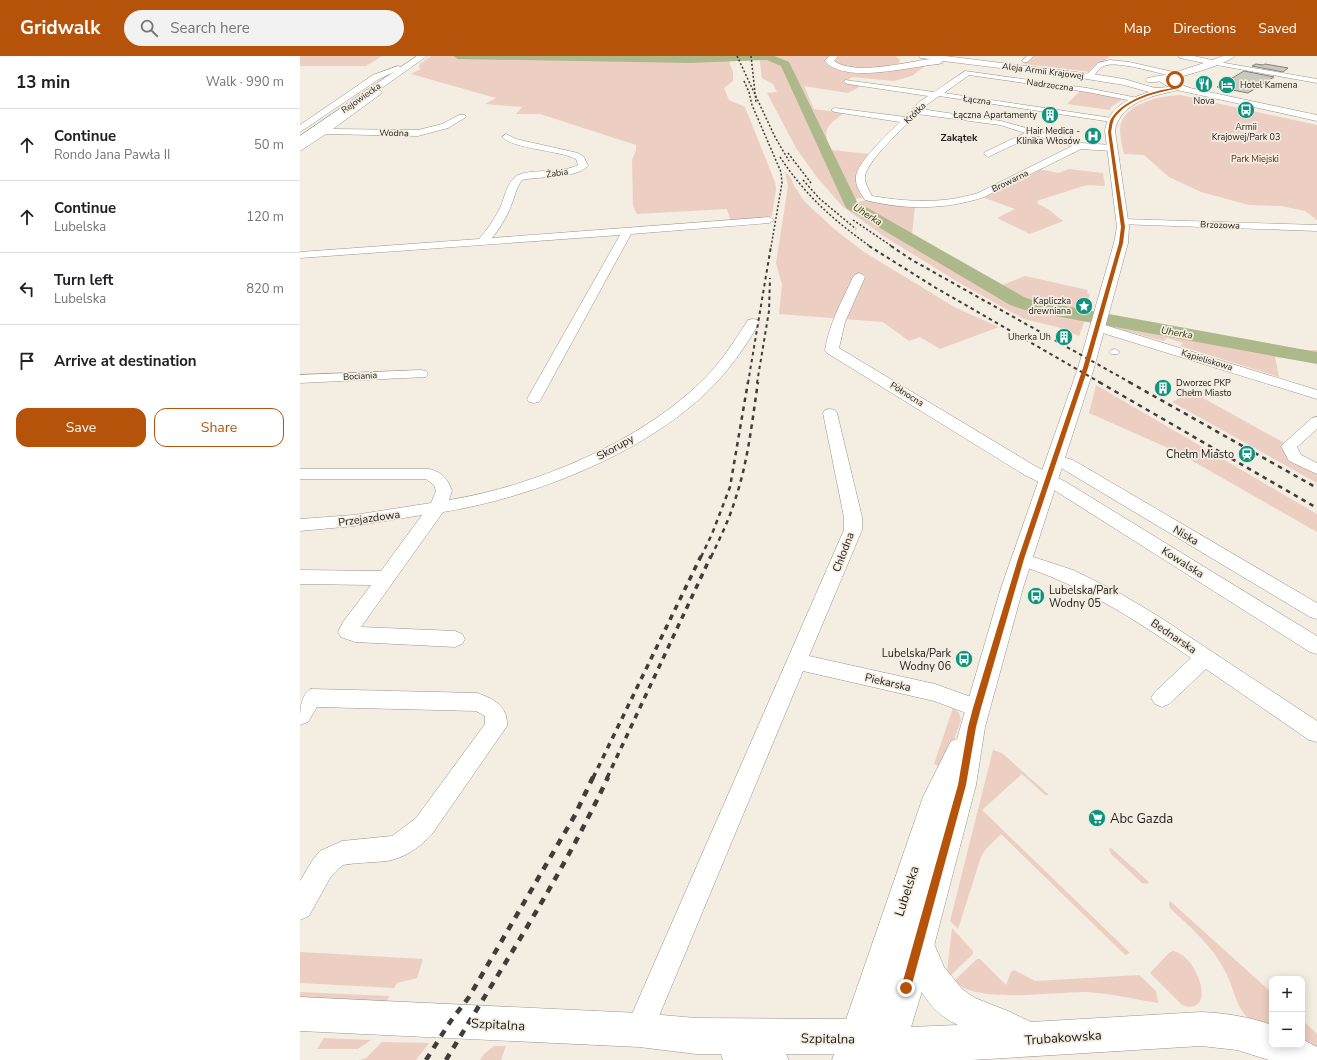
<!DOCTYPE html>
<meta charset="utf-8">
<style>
body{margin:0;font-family:"Nunito Sans",sans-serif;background:#f2f2f2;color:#202124}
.controls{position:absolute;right:12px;bottom:12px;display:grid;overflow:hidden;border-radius:8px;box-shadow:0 2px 10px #0003}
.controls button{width:36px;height:36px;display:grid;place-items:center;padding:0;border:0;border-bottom:1px solid #e0e0e0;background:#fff;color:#202124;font:20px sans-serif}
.stop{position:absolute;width:12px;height:12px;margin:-9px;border:3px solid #b45309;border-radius:50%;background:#fff}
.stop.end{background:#b45309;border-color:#fff;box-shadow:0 1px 4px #0008}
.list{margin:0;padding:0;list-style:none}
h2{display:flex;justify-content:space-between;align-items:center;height:52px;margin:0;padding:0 16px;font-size:17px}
h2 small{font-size:13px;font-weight:400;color:#757577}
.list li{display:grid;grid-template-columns:26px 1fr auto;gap:12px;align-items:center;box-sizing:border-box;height:72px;padding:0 16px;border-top:1px solid #e0e0e0}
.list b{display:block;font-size:15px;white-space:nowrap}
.list p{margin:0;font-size:13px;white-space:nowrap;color:#757577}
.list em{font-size:13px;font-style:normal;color:#757577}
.actions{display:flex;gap:8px;padding:12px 16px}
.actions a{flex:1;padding:9px 0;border:1px solid #b45309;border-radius:12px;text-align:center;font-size:14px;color:#b45309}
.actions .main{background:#b45309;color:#fff}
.icon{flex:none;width:22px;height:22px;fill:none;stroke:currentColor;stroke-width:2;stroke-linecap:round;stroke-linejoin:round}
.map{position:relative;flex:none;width:1017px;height:1004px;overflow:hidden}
header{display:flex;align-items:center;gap:24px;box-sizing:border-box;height:56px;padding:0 20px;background:#b45309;color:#fff}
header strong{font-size:19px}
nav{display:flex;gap:22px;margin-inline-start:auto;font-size:14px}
.search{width:280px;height:36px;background:#f2f2f2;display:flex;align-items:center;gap:10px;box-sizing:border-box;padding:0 14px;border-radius:22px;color:#757577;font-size:15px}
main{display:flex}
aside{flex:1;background:#fff}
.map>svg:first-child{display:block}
</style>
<header>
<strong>Gridwalk</strong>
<div class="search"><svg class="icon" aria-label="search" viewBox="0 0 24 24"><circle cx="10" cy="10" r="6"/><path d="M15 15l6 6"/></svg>Search here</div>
<nav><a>Map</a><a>Directions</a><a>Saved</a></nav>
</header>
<main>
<aside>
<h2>13 min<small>Walk · 990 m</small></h2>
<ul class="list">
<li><svg class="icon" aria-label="ahead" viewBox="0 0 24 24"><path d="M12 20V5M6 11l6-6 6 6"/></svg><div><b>Continue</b><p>Rondo Jana Pawła II</p></div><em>50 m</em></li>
<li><svg class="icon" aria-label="ahead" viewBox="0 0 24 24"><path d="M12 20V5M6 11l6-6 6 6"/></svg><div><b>Continue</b><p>Lubelska</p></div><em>120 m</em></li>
<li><svg class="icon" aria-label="left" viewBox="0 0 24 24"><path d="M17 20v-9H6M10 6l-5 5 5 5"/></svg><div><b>Turn left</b><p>Lubelska</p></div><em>820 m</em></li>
<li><svg class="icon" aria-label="arrive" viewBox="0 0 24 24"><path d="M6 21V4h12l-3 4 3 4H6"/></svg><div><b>Arrive at destination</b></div></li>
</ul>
<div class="actions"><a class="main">Save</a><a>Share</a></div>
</aside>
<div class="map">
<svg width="1017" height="1004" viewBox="0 0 1017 1004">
<rect width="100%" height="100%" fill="#f4ede2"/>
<g fill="#edcec2">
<path d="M0 0H90H82L66 10H0Z"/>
<path d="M131 0H427L433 16V25L424 32 429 44 445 51 475 126 476 133 472 160 465 163 431 166 427 153 337 158 333 150 332 104 336 94V89L240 58H216L222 51 185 48 196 42 111 18 121 13 119 12 120 8Z"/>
<path d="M459 0H529L524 3 527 8 550 14 641 5 644 8 625 10 612 20 594 25 552 21 546 26 563 29 548 37 504 30 514 53 544 57C527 70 521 73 531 94L570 98 563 110 566 141 555 143 557 146 569 144 615 151 612 179 700 230 725 220 788 234 787 237 790 238 787 250 788 256 779 280 761 272 724 263 658 226 585 181 542 150 516 120 496 92 467 37 477 36 473 28 462 22Z"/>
<path d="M538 0H596L600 4 599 7C583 17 552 12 534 7V3Z"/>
<path d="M733 0H810L791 16 724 8Z"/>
<path d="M781 34 823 43 811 51 810 54 767 48Z"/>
<path d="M880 39 1017 69V164L1005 155 981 150 949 149 901 136 869 121 844 99 824 98C822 90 820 81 820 73 822 47 861 40 880 39Z"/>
<path d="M739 113 758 117 769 113 803 117 805 130 788 129 780 131 737 145 738 148 748 153 763 165 730 178 697 162 715 153 682 141Z"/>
<path d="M485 115 491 122 494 130 505 146 533 172 564 196 656 252 699 271 640 293 620 281 609 285 583 266 479 258 482 229 476 207 488 130Z"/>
<path d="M813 263 974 292V290L1001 295 1017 294V306L975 301 979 321 880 290 883 287 867 282 864 285 811 271Z"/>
<path d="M796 329 1017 458V476L875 395 789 357Z"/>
<path d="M887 333 986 388 1017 414V427L872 346 888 337Z"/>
<path d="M653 652 659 657 661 664 645 709 640 711 634 708Z"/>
<path d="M693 694 702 697 749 739H745L722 718 682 754 830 897 825 899 701 778 685 794 681 801 658 873 650 865Z"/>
<path d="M811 792 849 826 847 828 842 827 811 798 809 793Z"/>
<path d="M870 845 972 937V966L970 970C961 967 950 966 945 959 935 947 933 930 926 917 913 890 891 872 870 852L869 848Z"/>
<path d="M652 872 673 895V898L650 920 647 916Z"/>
<path d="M873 895C898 899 918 961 882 949L850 917 869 897Z"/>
<path d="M0 896 123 903 117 922 97 927 94 932 0 927Z"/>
<path d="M677 903H680L706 929 711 916 714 914 735 925 839 919 856 935 858 947C835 943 812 938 788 936 756 935 676 949 654 925Z"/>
<path d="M0 936 89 940 86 948 0 943Z"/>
<path d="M1002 964 1017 978V994L1002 987Z"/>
<path d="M24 982 71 984 58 993H17Z"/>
<path d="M82 986 129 987 116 1004H59L66 1002Z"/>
<path d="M194 990H206L201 1004H180L184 998Z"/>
</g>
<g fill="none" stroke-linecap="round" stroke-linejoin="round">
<path fill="#adb88b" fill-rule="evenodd" d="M153 0H474L489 6 490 8 557 146 724 241 732 244 1017 296V308L728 255 710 249 546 152 481 10 467 4 390 7 158 3Z"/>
</g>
<g fill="#cbc9bd" stroke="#848277">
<path d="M956 8 963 9 965 8 988 12 983 16 952 10Z"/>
<path d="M944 15 974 21 948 37 917 31Z"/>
</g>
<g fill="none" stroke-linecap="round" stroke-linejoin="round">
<defs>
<path id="pedestrian" d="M815 293 820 296 818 298H811L809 296 811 294Z"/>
<g id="minor">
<path d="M727 0H734L727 6H723L722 5Z"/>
<path d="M810 4 829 6 878 17 879 19 875 21C861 18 816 4 804 10 799 12 796 17 793 21H787L786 19 798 7Z"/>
<path d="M913 5 1017 23V27L911 8 910 7Z"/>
<path d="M98 10 100 11V13L79 23 0 76V69L73 19Z"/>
<path d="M665 15 787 32 833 41 837 43 833 45 787 36 669 19 644 37 812 62 816 64 812 66 639 40 621 53 701 65 781 87 812 89 816 92 812 95 781 93 684 141C646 154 604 154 565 144 561 137 555 130 556 121 556 107 590 76 600 66L535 56 531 54 535 52 605 61 619 46 628 40 548 28 544 26 545 24 634 36ZM617 58 700 69 725 77 685 96 684 98 688 101 734 79 772 90 678 137C643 148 608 146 572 140 569 134 564 126 565 120 568 103 605 71 617 58Z"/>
<path d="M75 35H81L82 37 33 73 118 74 142 68 159 59H165L166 61 148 72 118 80 26 78 0 95V88Z"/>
<path d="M206 78 216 83 278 97 284 101 288 110C276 123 239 120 222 124 216 132 215 140 211 150 207 161 200 172 192 182L469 161 474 164 469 167 331 178 241 343 239 346 234 347 229 346 227 343 320 179 0 202V196L179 183C188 173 194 163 200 152 205 141 206 129 215 121 225 112 262 118 278 109L276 103C258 94 213 93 202 81Z"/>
<path d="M822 163 1017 169V175L818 168 817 166 818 164Z"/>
<path d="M559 217 563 219 565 221 545 266 539 292 735 410 766 426 1017 580V598L1010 596 754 434 723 418 527 297 525 294C529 268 542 245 553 221L555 219Z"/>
<path d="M453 263 458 264 459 267C445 292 428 316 406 337 341 399 231 442 143 456L61 571 155 575 162 578 165 583 162 588 155 591 55 586 41 581 38 576 43 566 71 529 0 528V514L81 515 122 459 54 470 0 475V463L54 459 131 447 136 435 134 429 126 423H0V413H129C142 416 148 423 152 435L149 444C235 430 343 385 405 322 422 305 435 284 448 264Z"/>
<path d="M798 267 1017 334V343L793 274 792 271 793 268Z"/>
<path d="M121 314 126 315 128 318 126 321 0 327V319Z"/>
<path d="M530 353 535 354 537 357 562 461V474L509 600 635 628 685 646 688 652 685 658 677 661 634 645 503 615 349 984 339 988 329 984 325 974 544 474V461L523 357 525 354Z"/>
<path d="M1017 361V373L997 391 1001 399 1017 407V418L989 405 981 390 1012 362Z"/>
<path d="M755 399 773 404 1017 547V563L1010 561 761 412 749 407 747 404 749 401Z"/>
<path d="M721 497 773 514 816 535 858 560 1017 665V686L1009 684 906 613 869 648 862 651 855 648 851 642 855 636 891 602C834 563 781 528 715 508L712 503 715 498Z"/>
<path d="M11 633 177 637C194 643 208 650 207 670L132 778C120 791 105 802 87 805 72 807 58 806 43 809L38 813 30 822 9 860 0 864V825L12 805 20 795 42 785 92 780 116 762 185 668V660L176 655 17 651 8 666 0 669C0 655 0 639 11 633Z"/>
</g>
<g id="tertiary">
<path d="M879 0H894L912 4 923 0H935C926 9 859 29 847 26L846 24 847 22 870 18 904 7 880 2Z"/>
<path d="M618 871 629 876 644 911 662 933 675 942 708 955 731 966 901 956C926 957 949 961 972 969V989H1002V983L1017 991V1004H969L937 994 901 990 672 1004H537L539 998H486L489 1004H423L421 998H396L339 991 0 975V941L339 957 396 962 557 963 581 973 582 974 587 972 658 969C625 955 611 919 602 887L607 876Z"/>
</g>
<g id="secondary">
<path d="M529 0H538L534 5C555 20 606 6 630 3L620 2 619 0H645L799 19 824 23 855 32 869 31 859 25 863 22 890 32 1017 59V65L877 34C872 36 868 36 862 38 842 42 818 53 815 75L829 171 828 187 794 312 723 532 685 671 676 729 623 932 601 1004H532L623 741 651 685 657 683 701 532 778 312 814 187 817 171 805 75C808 51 828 43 849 36L824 29 774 21 643 5 639 8C611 10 545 29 525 5Z"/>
<path d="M446 983C460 989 461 990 467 1004H429L428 1001 433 988Z"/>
</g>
<path id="trunk" d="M117 0H127L4 87 0 88V80Z"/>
</defs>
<use href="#pedestrian" stroke="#9a9489" stroke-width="1"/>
<use href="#minor" stroke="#9a9489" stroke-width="1"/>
<use href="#tertiary" stroke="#9a9489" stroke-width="1"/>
<use href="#secondary" stroke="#9a9489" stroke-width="1"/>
<use href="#trunk" stroke="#9a9489" stroke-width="1"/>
<use href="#pedestrian" fill="#fff" fill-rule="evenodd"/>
<use href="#minor" fill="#fff" fill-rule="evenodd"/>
<use href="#tertiary" fill="#fff" fill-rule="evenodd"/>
<use href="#secondary" fill="#fff" fill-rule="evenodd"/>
<use href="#trunk" fill="#fff" fill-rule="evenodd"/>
<g stroke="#403c37" stroke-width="1.5" stroke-dasharray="2 2" stroke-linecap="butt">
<path d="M437 0 475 81 489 105"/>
<path d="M451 0 456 46"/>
<path d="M444 25 449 36 452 49 481 116 482 127 471 191"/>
<path d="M488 97 511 127"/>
<path d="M480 101C505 139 533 164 571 191"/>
<path d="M503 124 520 143 556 173"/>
<path d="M553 164 593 191"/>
</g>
<g stroke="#403c37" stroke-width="2" stroke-dasharray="3.5 3.5" stroke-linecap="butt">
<path d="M569 190 636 232 801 327"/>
<path d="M591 190 612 204 831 327"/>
<path d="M448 327 471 190"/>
<path d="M457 327 469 255 470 222"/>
</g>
<g stroke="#403c37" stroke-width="2.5" stroke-dasharray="4.5 4.5" stroke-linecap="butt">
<path d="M799 326 1017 452"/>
<path d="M829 326 1017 432"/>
<path d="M401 501 412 478 430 431 448 326"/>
<path d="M411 501C420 482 429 464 435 444 448 406 452 366 458 326"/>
</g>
<g stroke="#403c37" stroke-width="3.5" stroke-dasharray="5.5 5.5" stroke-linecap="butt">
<path d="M293 722 401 500"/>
<path d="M307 722 411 500"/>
</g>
<g stroke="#403c37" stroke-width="4.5" stroke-dasharray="7 7" stroke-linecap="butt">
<path d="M126 1004 150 966 169 941 275 759 293 721"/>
<path d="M146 1004C202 911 262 820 308 721"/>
</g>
</g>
<path fill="#b45309" d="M874 24H876L874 29 876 31 875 33C854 37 826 44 814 63 812 67 812 72 811 76L825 171 823 187 788 312 724 503 681 652 676 671 666 729 611 932 609 935 606 937 602 935 601 932 658 729 668 671 673 652 718 503 783 312 819 187 821 171 808 76C809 72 809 66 811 63 823 44 852 35 873 32L871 29Z"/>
<defs>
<symbol id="restaurant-disc" viewBox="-11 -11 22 22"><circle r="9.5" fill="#0e937d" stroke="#f4ede2"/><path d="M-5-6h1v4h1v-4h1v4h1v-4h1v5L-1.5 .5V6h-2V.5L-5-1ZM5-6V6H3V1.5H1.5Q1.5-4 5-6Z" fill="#fff"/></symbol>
<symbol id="hotel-disc" viewBox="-11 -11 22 22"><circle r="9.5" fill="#0e937d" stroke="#f4ede2"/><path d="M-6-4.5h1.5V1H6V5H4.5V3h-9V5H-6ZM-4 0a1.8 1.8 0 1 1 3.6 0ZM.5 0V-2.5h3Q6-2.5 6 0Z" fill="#fff"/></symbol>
<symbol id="bus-disc" viewBox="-11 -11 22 22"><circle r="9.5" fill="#0e937d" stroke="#f4ede2"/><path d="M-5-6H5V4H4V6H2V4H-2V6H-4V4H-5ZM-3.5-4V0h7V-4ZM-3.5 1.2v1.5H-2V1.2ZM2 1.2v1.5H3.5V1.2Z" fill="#fff"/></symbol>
<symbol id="building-disc" viewBox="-11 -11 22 22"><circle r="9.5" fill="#0e937d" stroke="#f4ede2"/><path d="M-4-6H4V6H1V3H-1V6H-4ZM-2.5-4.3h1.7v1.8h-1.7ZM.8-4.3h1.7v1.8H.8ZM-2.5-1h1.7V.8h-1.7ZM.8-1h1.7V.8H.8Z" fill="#fff"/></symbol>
<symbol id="hospital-disc" viewBox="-11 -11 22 22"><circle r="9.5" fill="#0e937d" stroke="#f4ede2"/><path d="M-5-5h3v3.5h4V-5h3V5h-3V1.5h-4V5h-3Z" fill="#fff"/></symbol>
<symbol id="sight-disc" viewBox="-11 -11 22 22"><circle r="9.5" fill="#0e937d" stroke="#f4ede2"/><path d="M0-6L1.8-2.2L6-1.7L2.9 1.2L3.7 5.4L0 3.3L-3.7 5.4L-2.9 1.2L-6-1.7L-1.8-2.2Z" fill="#fff"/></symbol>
<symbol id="station-disc" viewBox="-11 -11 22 22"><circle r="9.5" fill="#0e937d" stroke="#f4ede2"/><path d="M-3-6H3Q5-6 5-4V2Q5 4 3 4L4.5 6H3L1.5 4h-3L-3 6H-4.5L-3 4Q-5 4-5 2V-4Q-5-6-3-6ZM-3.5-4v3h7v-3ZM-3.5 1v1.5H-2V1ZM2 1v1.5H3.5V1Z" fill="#fff"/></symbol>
<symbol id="supermarket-disc" viewBox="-11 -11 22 22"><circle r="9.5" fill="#0e937d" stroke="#f4ede2"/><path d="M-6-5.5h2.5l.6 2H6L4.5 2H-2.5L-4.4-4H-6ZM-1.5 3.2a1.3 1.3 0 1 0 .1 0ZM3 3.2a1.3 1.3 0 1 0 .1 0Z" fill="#fff"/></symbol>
</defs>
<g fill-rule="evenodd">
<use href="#restaurant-disc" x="894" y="18" width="20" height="20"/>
<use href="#hotel-disc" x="917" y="19" width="20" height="20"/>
<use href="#bus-disc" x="936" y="44" width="20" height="20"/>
<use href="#building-disc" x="740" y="49" width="20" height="20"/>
<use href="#hospital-disc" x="783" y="70" width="20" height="20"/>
<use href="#sight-disc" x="774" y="240" width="20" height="20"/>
<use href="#building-disc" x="754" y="271" width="20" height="20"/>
<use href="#building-disc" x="853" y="322" width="20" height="20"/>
<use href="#station-disc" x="937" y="388" width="20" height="20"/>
<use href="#bus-disc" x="726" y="530" width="20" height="20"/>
<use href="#bus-disc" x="654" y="593" width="20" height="20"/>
<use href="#supermarket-disc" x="787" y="752" width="20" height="20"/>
</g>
<g text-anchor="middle" stroke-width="3.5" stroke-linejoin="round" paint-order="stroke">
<g font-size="9" fill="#1e1b17" stroke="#f4ede2">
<text transform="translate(743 15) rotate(7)" y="3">Aleja Armii Krajowej</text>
<text transform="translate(750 29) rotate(8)" y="3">Nadrzeczna</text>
<text transform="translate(61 42) rotate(-35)" y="3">Rejowiecka</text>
<text transform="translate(677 44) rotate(8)" y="3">Łączna</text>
<text transform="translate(615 57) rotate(-44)" y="3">Krótka</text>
<text transform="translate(94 77) rotate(1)" y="3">Wodna</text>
<text transform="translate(257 117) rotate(-8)" y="3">Żabia</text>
<text transform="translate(710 125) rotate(-26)" y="3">Browarna</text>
<text transform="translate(920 169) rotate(2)" y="3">Brzozowa</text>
<text transform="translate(907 304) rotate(17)" y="3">Kąpieliskowa</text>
<text transform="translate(60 320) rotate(-3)" y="3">Bociania</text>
<text transform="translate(607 338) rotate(32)" y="3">Północna</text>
</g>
<g font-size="9" fill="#1e1b17" stroke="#f4ede2" text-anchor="end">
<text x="940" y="32" text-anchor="start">Hotel Kamena</text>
<text x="904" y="48" text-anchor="middle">Nova</text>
<text x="737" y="62">Łączna Apartamenty</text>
<text x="946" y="74" text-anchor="middle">Armii<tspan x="946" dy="10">Krajowej/Park 03</tspan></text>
<text x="780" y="78">Hair Medica -<tspan x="780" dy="10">Klinika Włosów</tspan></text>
<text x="771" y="248">Kapliczka<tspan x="771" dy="10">drewniana</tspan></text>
<text x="751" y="284">Uherka Uh</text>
<text x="876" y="330" text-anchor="start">Dworzec PKP<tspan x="876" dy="10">Chełm Miasto</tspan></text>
</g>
<g font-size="9" fill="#61260e" stroke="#f4ede2">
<text x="955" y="106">Park Miejski</text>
</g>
<g font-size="10" font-weight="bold" fill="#1e1b17" stroke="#f4ede2">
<text x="659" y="85">Zakątek</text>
</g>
<g font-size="10" font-style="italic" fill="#313a04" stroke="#f4ede2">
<text transform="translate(568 158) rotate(32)" y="4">Uherka</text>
<text transform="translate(877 276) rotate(10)" y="4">Uherka</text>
</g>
<g font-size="11" fill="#1e1b17" stroke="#f4ede2">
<text transform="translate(315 391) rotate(-29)" y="4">Skorupy</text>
<text transform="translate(69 462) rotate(-8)" y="4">Przejazdowa</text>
<text transform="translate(886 479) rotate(31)" y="4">Niska</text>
<text transform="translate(543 496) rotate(-69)" y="4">Chłodna</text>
<text transform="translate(883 506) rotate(32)" y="4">Kowalska</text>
<text transform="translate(874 580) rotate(34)" y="4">Bednarska</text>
<text transform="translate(588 626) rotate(13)" y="4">Piekarska</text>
</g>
<g font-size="11" fill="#1e1b17" stroke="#f4ede2" text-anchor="end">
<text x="934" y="402">Chełm Miasto</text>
<text x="749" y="538" text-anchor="start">Lubelska/Park<tspan x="749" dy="13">Wodny 05</tspan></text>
<text x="651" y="601">Lubelska/Park<tspan x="651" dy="13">Wodny 06</tspan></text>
</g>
<g font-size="13" fill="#1e1b17" stroke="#f4ede2" text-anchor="start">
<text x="810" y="767">Abc Gazda</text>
</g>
<g font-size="13" fill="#1e1b17" stroke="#f4ede2">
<text transform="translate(606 835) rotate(-72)" y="5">Lubelska</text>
<text transform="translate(198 968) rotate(3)" y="5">Szpitalna</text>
<text transform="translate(763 981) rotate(-4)" y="5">Trubakowska</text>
<text transform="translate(528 982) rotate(1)" y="5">Szpitalna</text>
</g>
</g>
</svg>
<div class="controls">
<button>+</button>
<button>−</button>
</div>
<div class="stop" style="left:875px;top:24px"></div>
<div class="stop end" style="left:606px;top:932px"></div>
</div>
</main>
